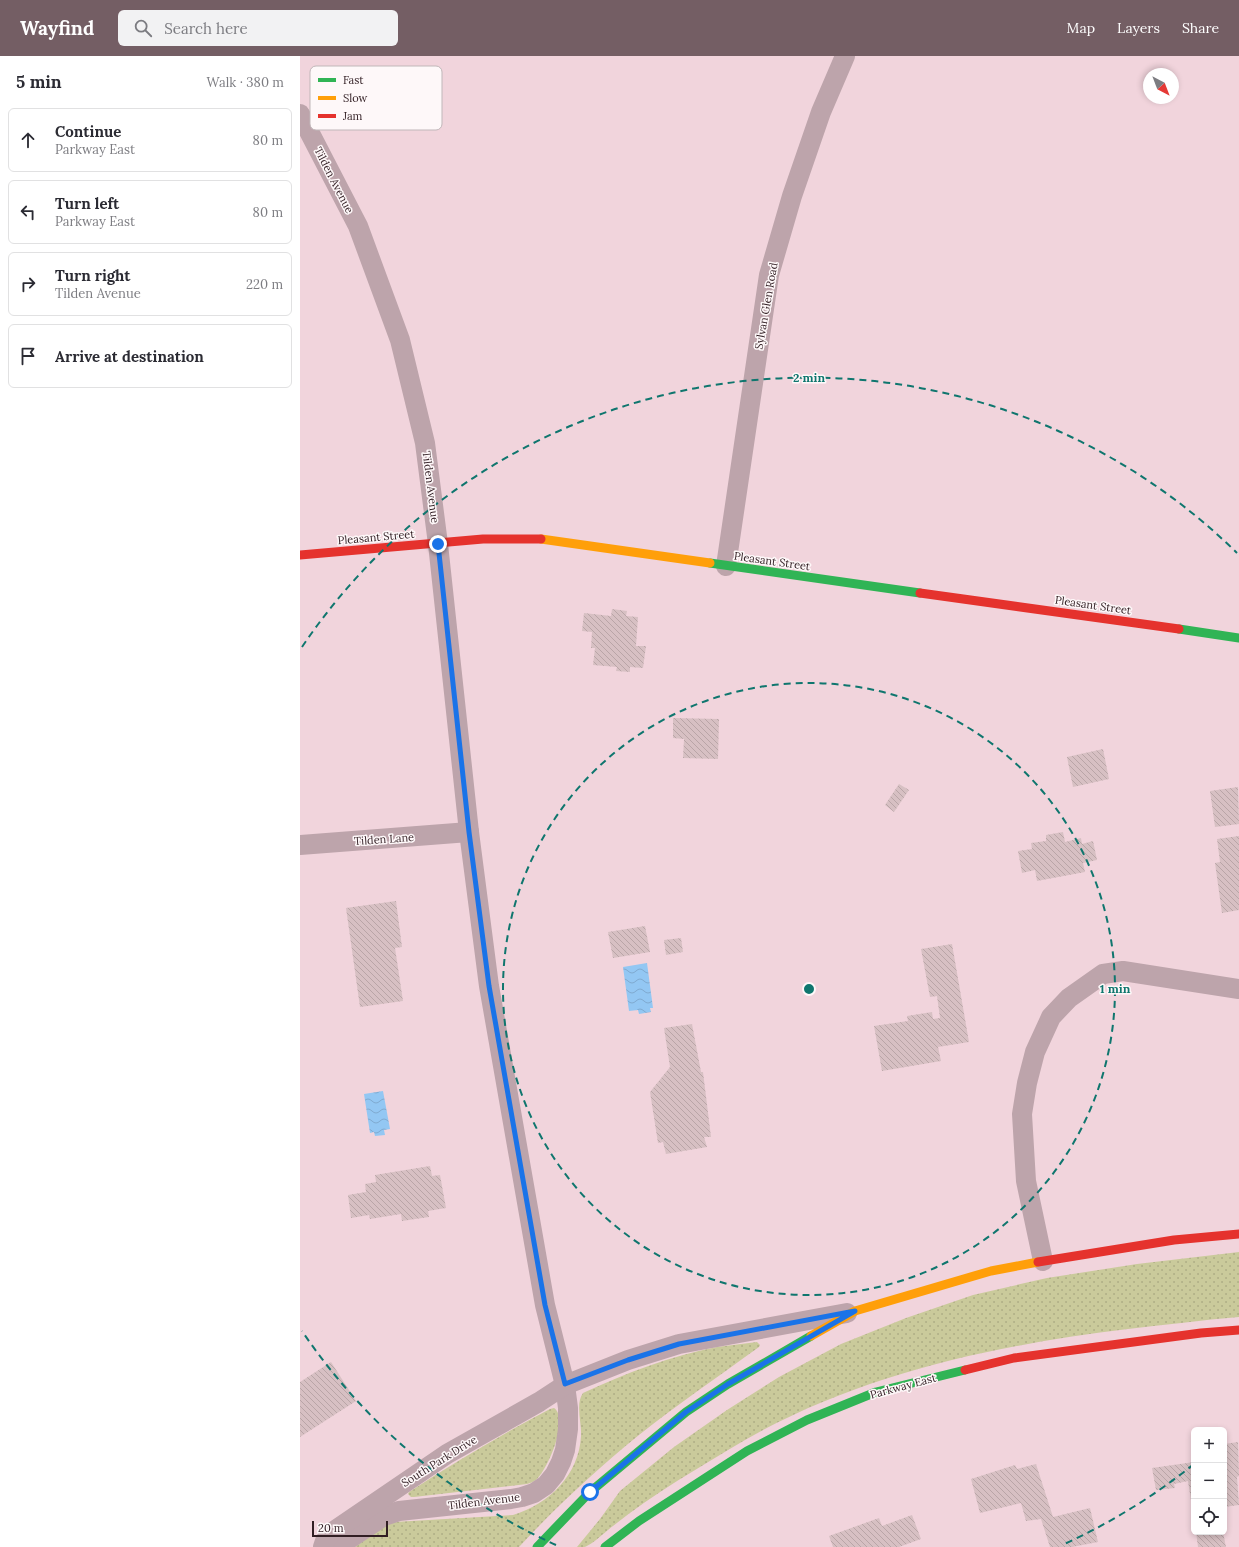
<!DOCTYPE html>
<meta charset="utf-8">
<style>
body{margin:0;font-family:Lora,serif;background:#f2f2f3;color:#2b2b33}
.controls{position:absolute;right:12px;bottom:12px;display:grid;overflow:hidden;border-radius:6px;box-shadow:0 2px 6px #0003}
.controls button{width:36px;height:36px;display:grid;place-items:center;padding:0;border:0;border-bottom:1px solid #e1e1e2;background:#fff;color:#2b2b33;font:20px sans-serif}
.compass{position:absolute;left:843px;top:12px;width:36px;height:36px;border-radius:50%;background:#fff;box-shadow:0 2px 6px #0003;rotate:138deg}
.scale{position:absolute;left:12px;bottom:10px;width:76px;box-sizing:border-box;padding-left:4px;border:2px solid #311e23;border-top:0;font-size:11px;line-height:14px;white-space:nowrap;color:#311e23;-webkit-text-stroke:3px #fef8f9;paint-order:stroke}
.stop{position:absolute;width:12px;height:12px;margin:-9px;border:3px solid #1a73e8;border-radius:50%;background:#fff}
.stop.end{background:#1a73e8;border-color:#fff;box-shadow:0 1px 4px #0008}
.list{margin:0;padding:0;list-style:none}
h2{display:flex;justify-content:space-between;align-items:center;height:52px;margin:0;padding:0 16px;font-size:17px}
h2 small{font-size:13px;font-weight:400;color:#7c7c81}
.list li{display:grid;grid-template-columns:26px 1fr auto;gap:12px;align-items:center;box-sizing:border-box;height:64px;margin:0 8px 8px;padding:0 8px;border:1px solid #e1e1e2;border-radius:6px}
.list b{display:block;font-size:15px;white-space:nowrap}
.list p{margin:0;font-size:13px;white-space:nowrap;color:#7c7c81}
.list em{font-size:13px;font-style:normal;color:#7c7c81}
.icon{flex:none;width:22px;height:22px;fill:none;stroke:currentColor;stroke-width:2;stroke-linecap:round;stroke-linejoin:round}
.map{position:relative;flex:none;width:939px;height:1491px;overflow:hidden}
header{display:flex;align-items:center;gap:24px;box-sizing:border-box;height:56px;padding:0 20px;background:#745e64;color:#fff}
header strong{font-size:19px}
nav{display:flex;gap:22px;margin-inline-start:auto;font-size:14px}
.search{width:280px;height:36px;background:#f2f2f3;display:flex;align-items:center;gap:10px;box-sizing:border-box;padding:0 14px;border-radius:6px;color:#7c7c81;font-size:15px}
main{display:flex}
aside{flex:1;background:#fff}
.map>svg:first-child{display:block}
</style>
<header>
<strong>Wayfind</strong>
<div class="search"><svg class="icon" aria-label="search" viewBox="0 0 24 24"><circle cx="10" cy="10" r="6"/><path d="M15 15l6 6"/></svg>Search here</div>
<nav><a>Map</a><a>Layers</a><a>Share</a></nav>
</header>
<main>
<aside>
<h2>5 min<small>Walk · 380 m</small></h2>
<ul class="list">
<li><svg class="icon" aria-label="ahead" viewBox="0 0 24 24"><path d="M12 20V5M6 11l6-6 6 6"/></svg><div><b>Continue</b><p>Parkway East</p></div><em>80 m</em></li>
<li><svg class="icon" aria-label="left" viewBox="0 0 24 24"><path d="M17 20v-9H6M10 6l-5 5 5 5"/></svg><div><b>Turn left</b><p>Parkway East</p></div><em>80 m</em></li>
<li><svg class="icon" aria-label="right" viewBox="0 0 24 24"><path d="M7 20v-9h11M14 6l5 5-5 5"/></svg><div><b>Turn right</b><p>Tilden Avenue</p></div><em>220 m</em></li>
<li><svg class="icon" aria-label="arrive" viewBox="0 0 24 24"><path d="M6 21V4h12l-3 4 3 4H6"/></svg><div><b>Arrive at destination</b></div></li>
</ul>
</aside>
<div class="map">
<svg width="939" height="1491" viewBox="0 0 939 1491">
<defs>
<pattern id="grass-dots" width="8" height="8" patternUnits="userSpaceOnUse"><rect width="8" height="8" fill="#caca9b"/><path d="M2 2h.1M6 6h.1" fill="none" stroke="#aead85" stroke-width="1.8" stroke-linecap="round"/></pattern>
<pattern id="water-waves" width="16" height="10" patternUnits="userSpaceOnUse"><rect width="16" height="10" fill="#93c7f3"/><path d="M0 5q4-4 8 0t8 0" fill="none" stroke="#7faad0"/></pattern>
<pattern id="building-back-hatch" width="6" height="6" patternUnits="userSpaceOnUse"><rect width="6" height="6" fill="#d7c0c3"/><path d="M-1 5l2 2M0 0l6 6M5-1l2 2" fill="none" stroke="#b9a5a7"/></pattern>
</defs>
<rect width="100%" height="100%" fill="#f1d4dc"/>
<g fill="url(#grass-dots)">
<path d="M939 1196V1261C902 1264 865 1269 828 1273 697 1289 562 1317 445 1384 400 1411 354 1437 313 1470 306 1475 291 1490 284 1491 282 1491 279 1491 277 1491L300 1463 320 1435 374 1391 427 1354 479 1321 541 1288 606 1262 673 1239 747 1222 837 1208Z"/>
<path d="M457 1286 460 1289 459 1291C419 1320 378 1348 339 1379 296 1414 256 1451 219 1491H55L86 1469 94 1466 213 1459C249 1448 279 1419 281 1380 282 1367 275 1348 283 1337 326 1317 370 1300 417 1291 430 1289 444 1288 457 1286Z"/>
<path d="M254 1352C270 1363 247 1414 236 1424 233 1426 230 1427 227 1428L114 1441H111L108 1438 109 1436C155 1406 202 1378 250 1353Z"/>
</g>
<g fill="url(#water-waves)">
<path d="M347 907 353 952H350L351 956 339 958 338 954 329 955 323 911Z"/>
<path d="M83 1035 90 1073 84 1074 85 1079 75 1080 74 1076 70 1077 64 1038Z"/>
</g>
<g fill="url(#building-back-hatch)">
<path d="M312 553 327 555 326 560 338 561 336 590H346L343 612 330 611V616L316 615 317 611 293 609 295 592H291L292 576 282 575 284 557 311 560Z"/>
<path d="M373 662 419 663 418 703 383 702 384 683 373 682Z"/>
<path d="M803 693 809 723 773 731 767 701Z"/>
<path d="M599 728 609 734 594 756 585 749Z"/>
<path d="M938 731 939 768 915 771 910 735Z"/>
<path d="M763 776 765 786 781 782 782 788 793 785 797 804 783 807 785 816 737 825 735 814 722 817 718 795 732 793 731 787 746 785V779Z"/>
<path d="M939 780V854L922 857 915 807 920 806 917 783Z"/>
<path d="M96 845 102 891 95 892 103 945 60 951 46 852Z"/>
<path d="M345 870 350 896 313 902 308 876Z"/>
<path d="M381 882 383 896 366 899 364 884Z"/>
<path d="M652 888 669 986 638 991 641 1005 582 1015 574 970 608 965 607 960 632 956 633 963 640 962 637 940 630 941 621 893Z"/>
<path d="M392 968 401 1016H403L411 1081H404L407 1091 366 1098 363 1086 358 1087 350 1036 370 1011 364 972Z"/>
<path d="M130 1110 132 1120 140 1119 146 1152 128 1155 129 1161 102 1165 101 1158 70 1163 69 1159 51 1162 48 1139 66 1136 65 1128 76 1126 75 1119Z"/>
<path d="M31 1306 56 1345 0 1381V1326Z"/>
<path d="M938 1386 939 1420 937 1421 939 1449 924 1451V1388Z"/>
<path d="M894 1406V1456L893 1457 888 1425 874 1428 875 1432 856 1434 852 1412Z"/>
<path d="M736 1408 753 1461 790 1452 798 1486 772 1491H750L741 1463 726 1465 721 1447 680 1457 671 1423 715 1409 717 1413Z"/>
<path d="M612 1459 621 1483 599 1491H533L529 1480 579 1462 582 1470Z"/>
<path d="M896 1476H923L926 1491H898Z"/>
</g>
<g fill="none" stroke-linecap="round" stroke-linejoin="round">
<g stroke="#bda4ab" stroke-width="20">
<path d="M0 58 58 170 100 284 125 387 138 488 169 776 189 930 245 1249 265 1329 268 1352V1373L265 1394 261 1406 255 1418 246 1429 234 1437 222 1441 211 1443 99 1455 84 1460 37 1491"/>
<path d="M426 510 469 219 492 140 521 56 545 0"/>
<path d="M0 789 169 776"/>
<path d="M743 1205 726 1125 722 1058 727 1027 735 996 751 961 769 942 803 918 823 915 939 933"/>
<path d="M23 1491 25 1485 31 1477 147 1398 239 1346 265 1329 328 1304 379 1288 547 1257"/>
</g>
<g stroke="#30b455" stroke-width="9">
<path d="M410 507 620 537"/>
<path d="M879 573 939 582"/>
<path d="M237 1491 290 1436 386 1356 428 1328 511 1280"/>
<path d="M305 1491 339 1465 447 1395 507 1364 576 1336 665 1314"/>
</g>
<g stroke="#ff9f0a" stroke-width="9">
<path d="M241 483 410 507"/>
<path d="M511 1280 555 1255 691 1215 738 1206"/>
</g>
<g stroke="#e5322d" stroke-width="9">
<path d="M0 499 183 483H241"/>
<path d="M620 537 879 573"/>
<path d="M738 1206 874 1184 939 1178"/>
<path d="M665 1314 714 1302 901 1277 939 1274"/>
</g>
</g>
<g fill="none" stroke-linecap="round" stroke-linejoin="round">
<path stroke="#1a73e8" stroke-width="5" d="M138 488 169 776 189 930 245 1249 265 1328 328 1304 379 1288 555 1255 428 1328 386 1356 290 1436"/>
</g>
<g fill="none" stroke="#0f766e" stroke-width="2" stroke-dasharray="7 5">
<circle cx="509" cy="933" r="306"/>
<path d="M894 1408A611 611 0 0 1 762 1489M256 1489A611 611 0 0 1 2 1275M2 591A611 611 0 0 1 937 497"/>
</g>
<g text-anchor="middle" stroke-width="3" stroke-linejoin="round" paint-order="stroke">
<g font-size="11" fill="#311e23" stroke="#fef8f9">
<text transform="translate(34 124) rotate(63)" y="4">Tilden Avenue</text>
<text transform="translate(466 250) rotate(-80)" y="4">Sylvan Glen Road</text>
<text transform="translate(131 431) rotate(83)" y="4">Tilden Avenue</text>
<text transform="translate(76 481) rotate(-5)" y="4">Pleasant Street</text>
<text transform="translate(472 505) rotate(8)" y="4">Pleasant Street</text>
<text transform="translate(793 549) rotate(8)" y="4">Pleasant Street</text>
<text transform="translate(84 783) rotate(-4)" y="4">Tilden Lane</text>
<text transform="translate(603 1330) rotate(-15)" y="4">Parkway East</text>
<text transform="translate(139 1405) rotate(-32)" y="4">South Park Drive</text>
<text transform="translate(184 1445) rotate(-7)" y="4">Tilden Avenue</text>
</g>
</g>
<rect x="10" y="10" width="132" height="64" rx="6" fill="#fef8f9" stroke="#c0b7b9" stroke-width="1"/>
<rect x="18" y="22" width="18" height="4" fill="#30b455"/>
<rect x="18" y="40" width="18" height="4" fill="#ff9f0a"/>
<rect x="18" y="58" width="18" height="4" fill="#e5322d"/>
<g font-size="11" fill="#311e23">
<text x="43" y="28">Fast</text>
<text x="43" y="46">Slow</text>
<text x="43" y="64">Jam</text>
</g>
<circle cx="509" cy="933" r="6" fill="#0f766e" stroke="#fef8f9" stroke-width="2"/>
<g font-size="12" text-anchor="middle" font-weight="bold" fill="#0f766e" stroke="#fef8f9" stroke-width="3" stroke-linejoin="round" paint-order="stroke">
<text x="509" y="326">2 min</text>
<text x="815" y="937">1 min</text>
</g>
</svg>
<div class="controls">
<button>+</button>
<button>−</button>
<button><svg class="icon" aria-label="locate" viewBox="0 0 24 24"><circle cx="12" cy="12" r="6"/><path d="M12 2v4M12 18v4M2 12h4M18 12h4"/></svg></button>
</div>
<svg class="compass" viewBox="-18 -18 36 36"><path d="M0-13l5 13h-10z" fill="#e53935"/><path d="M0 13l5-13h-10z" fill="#7c7c81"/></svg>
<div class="scale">20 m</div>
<div class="stop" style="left:290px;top:1436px"></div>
<div class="stop end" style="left:138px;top:488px"></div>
</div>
</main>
